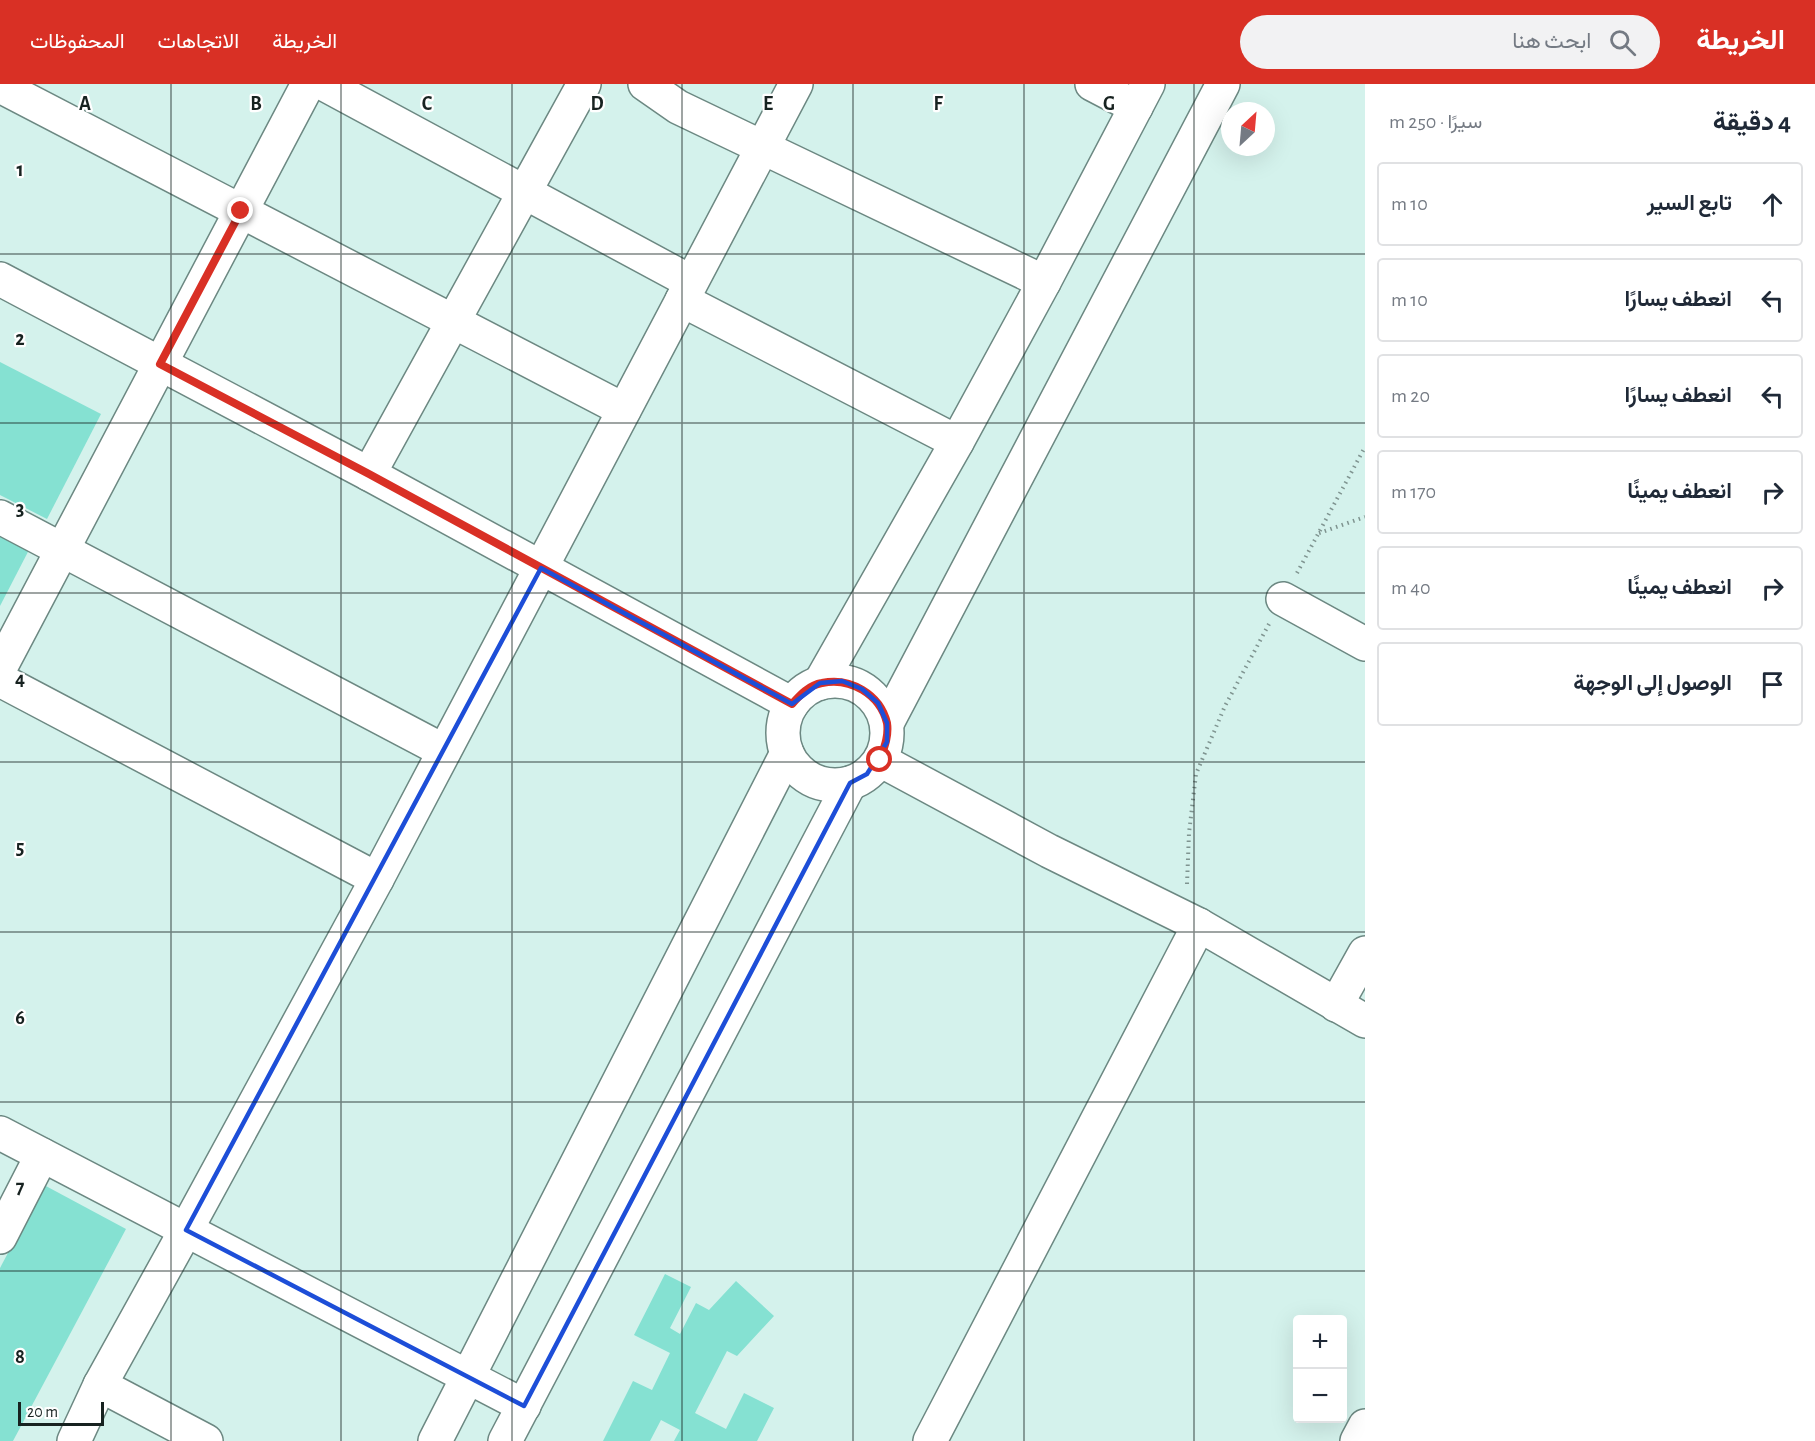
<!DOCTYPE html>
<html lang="ar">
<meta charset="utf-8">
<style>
body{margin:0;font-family:"Alegreya Sans",Vazirmatn,sans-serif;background:#f2f2f3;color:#1f2937;direction:rtl}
.controls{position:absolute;right:18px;bottom:18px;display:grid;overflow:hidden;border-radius:6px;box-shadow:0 6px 24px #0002}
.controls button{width:54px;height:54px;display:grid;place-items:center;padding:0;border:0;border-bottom:2px solid #e0e1e3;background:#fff;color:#1f2937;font:30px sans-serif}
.compass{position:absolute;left:1221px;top:18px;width:54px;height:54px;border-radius:50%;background:#fff;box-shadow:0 6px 24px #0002;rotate:26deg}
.scale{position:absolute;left:18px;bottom:15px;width:86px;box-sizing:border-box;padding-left:6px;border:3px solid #172220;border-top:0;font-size:16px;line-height:21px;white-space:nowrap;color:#172220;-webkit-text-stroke:4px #fff;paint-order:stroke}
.stop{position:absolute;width:18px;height:18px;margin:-14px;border:4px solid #d93025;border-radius:50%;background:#fff}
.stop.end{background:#d93025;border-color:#fff;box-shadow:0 2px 6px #0008}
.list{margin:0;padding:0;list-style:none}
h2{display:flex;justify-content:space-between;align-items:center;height:78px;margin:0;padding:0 24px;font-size:26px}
h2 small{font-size:20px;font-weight:400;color:#747a83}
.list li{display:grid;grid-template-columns:39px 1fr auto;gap:18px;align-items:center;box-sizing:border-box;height:84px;margin:0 12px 12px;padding:0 12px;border:2px solid #e0e1e3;border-radius:6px}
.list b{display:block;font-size:22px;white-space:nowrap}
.list em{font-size:20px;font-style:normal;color:#747a83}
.icon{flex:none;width:33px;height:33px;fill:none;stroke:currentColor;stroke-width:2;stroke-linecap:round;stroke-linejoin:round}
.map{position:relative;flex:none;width:1365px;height:1357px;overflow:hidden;direction:ltr}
header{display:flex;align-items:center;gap:36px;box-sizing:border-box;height:84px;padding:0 30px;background:#d93025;color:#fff}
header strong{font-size:28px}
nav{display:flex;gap:33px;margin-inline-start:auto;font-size:21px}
.search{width:420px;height:54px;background:#f2f2f3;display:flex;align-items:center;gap:15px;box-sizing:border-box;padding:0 21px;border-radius:33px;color:#747a83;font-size:22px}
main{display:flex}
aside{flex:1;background:#fff}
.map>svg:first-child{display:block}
</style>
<header>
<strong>الخريطة</strong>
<div class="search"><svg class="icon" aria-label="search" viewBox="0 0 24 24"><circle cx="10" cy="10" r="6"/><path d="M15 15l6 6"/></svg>ابحث هنا</div>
<nav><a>الخريطة</a><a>الاتجاهات</a><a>المحفوظات</a></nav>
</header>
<main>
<aside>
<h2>4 دقيقة<small>سيرًا · 250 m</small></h2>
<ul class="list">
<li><svg class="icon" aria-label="ahead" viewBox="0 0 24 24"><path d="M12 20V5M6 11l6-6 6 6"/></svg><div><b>تابع السير</b></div><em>10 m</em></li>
<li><svg class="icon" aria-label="left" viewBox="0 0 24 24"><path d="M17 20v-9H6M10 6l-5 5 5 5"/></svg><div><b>انعطف يسارًا</b></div><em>10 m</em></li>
<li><svg class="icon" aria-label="left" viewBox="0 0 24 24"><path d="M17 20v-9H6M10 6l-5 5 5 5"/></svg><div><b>انعطف يسارًا</b></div><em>20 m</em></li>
<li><svg class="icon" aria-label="right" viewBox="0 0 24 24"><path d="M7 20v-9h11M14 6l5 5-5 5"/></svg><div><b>انعطف يمينًا</b></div><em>170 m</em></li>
<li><svg class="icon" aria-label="right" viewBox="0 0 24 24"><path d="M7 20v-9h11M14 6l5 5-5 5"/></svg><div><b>انعطف يمينًا</b></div><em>40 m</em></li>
<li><svg class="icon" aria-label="arrive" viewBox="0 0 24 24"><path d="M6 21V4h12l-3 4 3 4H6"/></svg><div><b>الوصول إلى الوجهة</b></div></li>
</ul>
</aside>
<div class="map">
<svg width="1365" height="1357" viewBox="0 0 1365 1357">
<rect width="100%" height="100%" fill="#d4f2ec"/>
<g fill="#85e1d2">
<path d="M0 278 101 330 47 435 0 411Z"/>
<path d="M0 446 31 462 0 522Z"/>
<path d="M44 1101 126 1145 13 1357H0V1184Z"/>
<path d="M665 1190 691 1203 670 1244 680 1250 696 1219 709 1226 736 1197 774 1232 737 1272 727 1267 695 1329 726 1345 744 1309 774 1324 757 1357H674L680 1346 661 1336 650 1357H603L633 1297 652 1306 670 1269 634 1251Z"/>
</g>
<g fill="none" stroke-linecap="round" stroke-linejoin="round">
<defs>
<g id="street">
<path d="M324 0 691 198"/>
<path d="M645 0 678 23 1044 198"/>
<path d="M1092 0 1136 23"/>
<path d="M0 2 624 326"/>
<path d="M682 216 957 358"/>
<path d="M369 390 584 0"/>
<path d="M0 433 444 667"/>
<path d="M1283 515 1365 560"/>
<path d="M0 584 308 0"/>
<path d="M0 596 377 795"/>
<path d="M820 599 957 358 1044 198 1148 0"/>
<path d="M887 639 1223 0"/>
<path d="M880 676 1049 767 1199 841 1365 937"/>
<path d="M1336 921 1365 869"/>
<path d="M0 1049 524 1322"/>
<path d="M0 1153 42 1071"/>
<path d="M100 1301 206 1357"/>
<path d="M74 1357 100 1301 186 1146 377 795 796 0"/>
<path d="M930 1357 1199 841"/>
<path d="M1357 1357 1365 1342"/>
</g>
<g id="secondary">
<path d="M0 195 369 390 792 620"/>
<circle cx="835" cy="649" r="52"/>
<path d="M435 1357 787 669"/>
<path d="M505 1357 850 699"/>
</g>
</defs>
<use href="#street" stroke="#6c8882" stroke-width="36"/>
<use href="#secondary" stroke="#6c8882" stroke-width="36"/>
<g stroke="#7f9490" stroke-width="4" stroke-dasharray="1.5 4.5" stroke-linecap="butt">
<path d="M1319 449 1365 433"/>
<path d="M1297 489 1365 363"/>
<path d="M1187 800 1189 749 1196 690 1225 622 1269 540"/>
</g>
<use href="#street" stroke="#fff" stroke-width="33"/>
<use href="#secondary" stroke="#fff" stroke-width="33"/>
</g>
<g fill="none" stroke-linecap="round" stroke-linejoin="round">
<path stroke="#d93025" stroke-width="8" d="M241 127 160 280 369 390 792 620C800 611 809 601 822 599 850 593 880 610 887 639 889 652 884 664 880 676"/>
</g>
<path fill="none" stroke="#1d4ed8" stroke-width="4.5" stroke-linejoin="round" d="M541 484 792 620 820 599 842 597 862 605 878 619 887 639V658L867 690 850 699 524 1322 186 1146Z"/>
<path fill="none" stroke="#172220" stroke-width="1.5" stroke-opacity="0.55" d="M171 0V1357M341 0V1357M512 0V1357M682 0V1357M853 0V1357M1024 0V1357M1194 0V1357M0 170H1365M0 339H1365M0 509H1365M0 678H1365M0 848H1365M0 1018H1365M0 1187H1365"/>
<g font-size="20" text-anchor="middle" font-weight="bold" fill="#172220" stroke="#fff" stroke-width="4.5" stroke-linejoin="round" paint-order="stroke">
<text x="85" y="26">A</text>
<text x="256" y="26">B</text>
<text x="427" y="26">C</text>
<text x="597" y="26">D</text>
<text x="768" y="26">E</text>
<text x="938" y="26">F</text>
<text x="1109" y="26">G</text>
<text x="20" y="92">1</text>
<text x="20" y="261">2</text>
<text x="20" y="431">3</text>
<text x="20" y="601">4</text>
<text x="20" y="770">5</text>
<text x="20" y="940">6</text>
<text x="20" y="1109">7</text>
<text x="20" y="1279">8</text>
</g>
</svg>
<div class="controls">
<button>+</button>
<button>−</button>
</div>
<svg class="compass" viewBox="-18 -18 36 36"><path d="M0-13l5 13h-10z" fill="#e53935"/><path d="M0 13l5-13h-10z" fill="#747a83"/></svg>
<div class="scale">20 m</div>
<div class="stop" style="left:880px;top:676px"></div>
<div class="stop end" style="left:241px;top:127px"></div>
</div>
</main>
